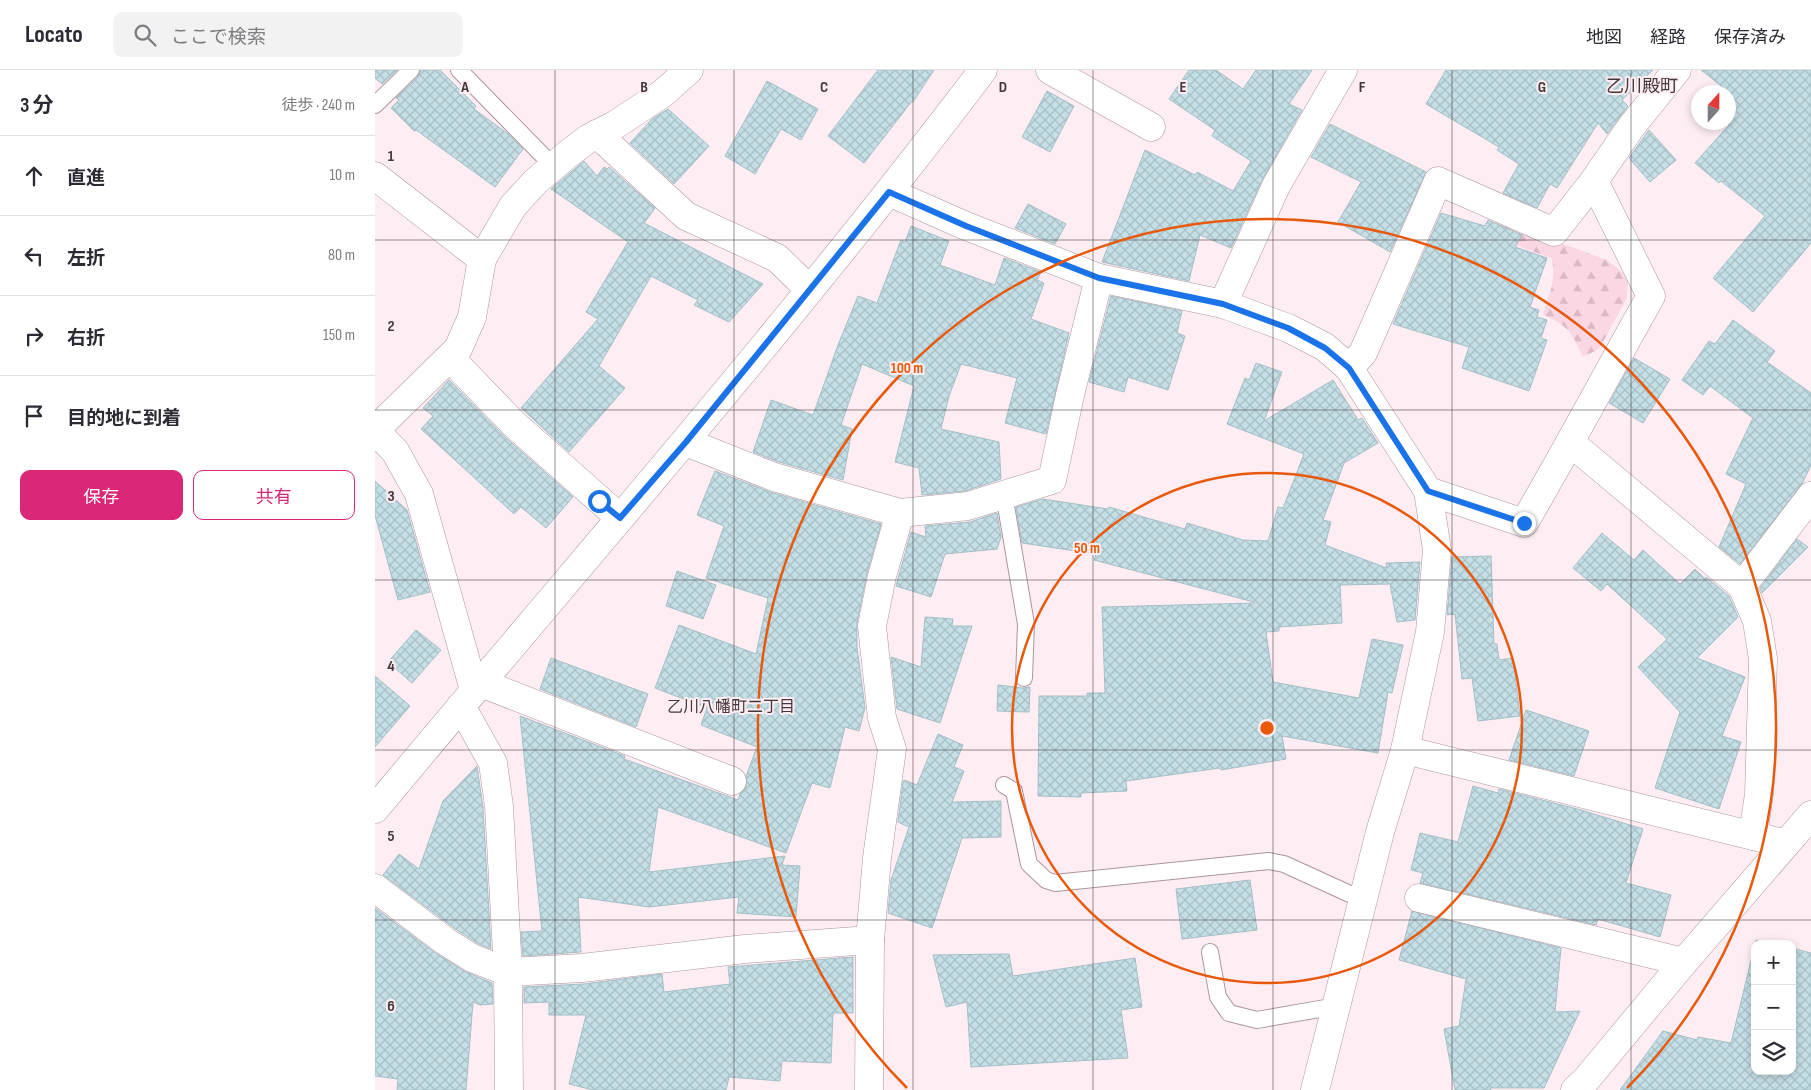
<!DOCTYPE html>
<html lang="ja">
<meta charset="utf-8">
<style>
body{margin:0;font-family:"Sofia Sans Condensed","Noto Sans JP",sans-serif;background:#f2f2f3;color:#2b2b33}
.controls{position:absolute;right:15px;bottom:15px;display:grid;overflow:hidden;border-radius:10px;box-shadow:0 2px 8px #0003}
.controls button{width:45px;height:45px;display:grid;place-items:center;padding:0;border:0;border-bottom:1px solid #e1e1e2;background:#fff;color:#2b2b33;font:25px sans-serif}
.compass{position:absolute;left:1316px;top:15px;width:45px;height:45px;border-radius:50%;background:#fff;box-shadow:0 2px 8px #0003;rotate:21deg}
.stop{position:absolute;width:15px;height:15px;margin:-11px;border:4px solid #1a73e8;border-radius:50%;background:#fff}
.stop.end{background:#1a73e8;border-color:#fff;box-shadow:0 1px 5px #0008}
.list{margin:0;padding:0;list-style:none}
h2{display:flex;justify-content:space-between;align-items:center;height:65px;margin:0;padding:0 20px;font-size:21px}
h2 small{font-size:16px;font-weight:400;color:#7c7c81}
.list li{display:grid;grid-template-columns:32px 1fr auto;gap:15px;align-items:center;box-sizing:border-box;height:80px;padding:0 20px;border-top:1px solid #e1e1e2}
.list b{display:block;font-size:19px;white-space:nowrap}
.list em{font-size:16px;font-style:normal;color:#7c7c81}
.actions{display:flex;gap:10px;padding:15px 20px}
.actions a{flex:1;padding:11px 0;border:1px solid #db2777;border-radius:10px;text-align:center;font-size:18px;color:#db2777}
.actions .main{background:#db2777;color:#fff}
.icon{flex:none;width:28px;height:28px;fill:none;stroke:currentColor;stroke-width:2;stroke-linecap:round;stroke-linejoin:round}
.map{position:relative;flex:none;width:1436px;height:1020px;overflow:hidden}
header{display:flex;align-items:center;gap:30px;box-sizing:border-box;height:70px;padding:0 25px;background:#fff;border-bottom:1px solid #e1e1e2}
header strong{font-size:24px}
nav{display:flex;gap:28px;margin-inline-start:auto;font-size:18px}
.search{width:350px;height:45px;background:#f2f2f3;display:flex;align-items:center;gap:12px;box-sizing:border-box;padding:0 18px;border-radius:10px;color:#7c7c81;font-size:19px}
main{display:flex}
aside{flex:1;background:#fff}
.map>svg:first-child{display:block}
</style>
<header>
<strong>Locato</strong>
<div class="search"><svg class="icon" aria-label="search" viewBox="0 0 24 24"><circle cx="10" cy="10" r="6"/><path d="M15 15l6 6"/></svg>ここで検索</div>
<nav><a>地図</a><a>経路</a><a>保存済み</a></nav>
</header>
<main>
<aside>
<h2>3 分<small>徒歩 · 240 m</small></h2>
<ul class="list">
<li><svg class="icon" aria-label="ahead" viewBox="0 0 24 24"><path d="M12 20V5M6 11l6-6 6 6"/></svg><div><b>直進</b></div><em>10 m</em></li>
<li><svg class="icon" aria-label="left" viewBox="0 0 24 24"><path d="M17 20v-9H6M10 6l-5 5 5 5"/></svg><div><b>左折</b></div><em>80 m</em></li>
<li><svg class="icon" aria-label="right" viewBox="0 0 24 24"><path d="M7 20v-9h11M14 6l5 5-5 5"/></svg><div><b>右折</b></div><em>150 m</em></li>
<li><svg class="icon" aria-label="arrive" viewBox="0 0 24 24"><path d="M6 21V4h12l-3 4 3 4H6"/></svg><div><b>目的地に到着</b></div></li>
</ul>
<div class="actions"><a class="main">保存</a><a>共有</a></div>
</aside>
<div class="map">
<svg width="1436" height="1020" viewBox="0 0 1436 1020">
<defs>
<pattern id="forest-firs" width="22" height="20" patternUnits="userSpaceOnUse" patternTransform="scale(1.25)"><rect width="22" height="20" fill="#fad7e3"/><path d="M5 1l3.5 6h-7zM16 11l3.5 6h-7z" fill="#d8b9c4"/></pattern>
<pattern id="building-cross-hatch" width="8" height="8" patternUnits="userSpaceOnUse" patternTransform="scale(1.25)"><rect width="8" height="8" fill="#c4dfe6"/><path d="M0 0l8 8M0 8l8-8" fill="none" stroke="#aac0c6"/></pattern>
</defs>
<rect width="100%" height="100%" fill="#feeef3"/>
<path fill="url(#forest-firs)" d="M1123 150 1232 190 1247 202 1253 212 1252 228 1224 279 1208 287C1197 263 1193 255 1168 245 1173 227 1183 207 1176 188L1118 167Z"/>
<g fill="url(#building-cross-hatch)" stroke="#a4bfc6">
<path d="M0 0H22L7 14 0 8Z"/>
<path d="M46 0H65L101 36 99 39 133 64 148 79 120 117 41 60 39 61 16 38 24 30 21 28 43 7Z"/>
<path d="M503 0H559L538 32 537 31 489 93 453 66Z"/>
<path d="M814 0H841L868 19 881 0H937L914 34 927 40 887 110 856 178 825 165 814 211 727 192 770 80 820 105 822 102 858 121 876 91 837 66 840 60 794 29Z"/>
<path d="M1071 0H1278L1247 30 1253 36 1232 64 1223 53 1182 118 1175 114 1162 138 1128 123 1144 94 1122 80 1124 77 1051 34Z"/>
<path d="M1326 0H1436V173L1378 242 1338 208 1390 146 1346 111 1344 113 1320 93 1354 55V22Z"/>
<path d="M392 11 443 39 426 70 406 59 380 104 350 86Z"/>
<path d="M672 21 699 36 675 82 647 67Z"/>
<path d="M293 39 334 76 299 114 255 73 277 49Z"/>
<path d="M955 54 1051 102 1015 182 963 152 986 112 936 87Z"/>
<path d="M1274 60 1301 90 1275 112 1254 88Z"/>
<path d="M209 91 222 106 229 97 232 99 234 97 280 138 269 153 388 214 354 252 319 235 323 230 276 206 224 296 250 318 194 382 146 338 223 249 211 242 253 172 176 119Z"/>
<path d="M653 134 691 154 680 174 640 158Z"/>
<path d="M1066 143 1110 156 1113 150 1147 165 1140 177 1172 188 1155 237 1164 240 1162 247 1172 250 1166 268 1172 270 1154 321 1087 298 1094 277 1018 254Z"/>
<path d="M536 156 574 171 565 195 620 215 629 188 666 202 662 210 669 213 656 249 694 263 671 364 630 353 642 308 586 294 574 326 566 359 624 372 626 409 590 421 547 425 544 398 520 392 539 316 487 294 466 355 477 359 468 410 404 392 378 382 396 330 438 345 463 275 483 226 502 233 526 170 530 172Z"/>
<path d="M736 226 807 241 802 263 810 266 793 320 753 307 749 322 714 312Z"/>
<path d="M1358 250 1400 281 1392 292 1436 323V395L1427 414 1365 494 1344 477 1371 414 1351 404 1378 348 1335 316 1328 325 1307 310 1334 271 1340 274Z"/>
<path d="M1259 288 1295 309 1268 353 1234 333Z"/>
<path d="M881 293 907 302 889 351 958 310 983 350 987 348 1003 373 969 393 948 450 956 452 950 475 1012 498 1011 493 1045 492 1040 550 1022 552 1015 514 965 515 967 553 904 557V561L891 562 898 612 984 628 997 569 1028 575 1017 623 1013 622 1003 683 907 666 911 689 846 700 845 698 751 711 752 721 706 723V727L663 726 664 626H712V623H730L727 537 879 533V532L719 490 721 484 647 473 641 437 668 429 733 439 734 437 810 459 812 453 868 470 893 471 903 437 908 438 929 384 852 354 870 308 874 310Z"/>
<path d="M74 310 129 366 198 427 171 458 146 437 139 444 46 359 58 346 48 338Z"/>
<path d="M340 401 395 422 506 454 492 503 482 553V577L490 638 484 661 470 657 455 718 437 713 411 783 283 737 274 802 410 786 407 795 425 796 421 847 362 843 364 827 274 837 203 827 206 882 148 886 146 862 167 861 145 646 250 686 249 689 363 730 365 724 371 717V706L382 677 326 655 332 638 280 618 304 555 381 584 393 528 331 508 349 456 322 445Z"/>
<path d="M0 411 32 440 55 522 23 530 0 445Z"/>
<path d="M622 443 626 467 622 479 570 484 556 527 521 516 536 462 551 467 550 456 595 452Z"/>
<path d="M1227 463 1259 490 1268 480 1305 514 1320 499 1330 509 1331 507 1354 526 1363 547 1322 588 1370 607 1347 666 1366 672 1344 739 1280 718 1305 642 1263 597 1292 569 1232 514 1226 521 1198 498Z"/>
<path d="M1422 469 1433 477 1387 523 1385 518Z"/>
<path d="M1116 486 1119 574H1122L1124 590 1138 588 1145 646 1103 651 1097 608 1087 609 1080 544 1072 545 1077 487Z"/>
<path d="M302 501 341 515 328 549 291 536Z"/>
<path d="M550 547 578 549 577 556H597L565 653 522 639 516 587 546 597Z"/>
<path d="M41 560 66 580 37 613 13 592Z"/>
<path d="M176 588 273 624 261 657 165 619Z"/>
<path d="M0 606 35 636 0 677Z"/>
<path d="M623 615 648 618 655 617 654 642 622 641Z"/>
<path d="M1151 640 1214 661 1199 706 1134 690Z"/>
<path d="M563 664 588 675 579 697 589 701 577 732 626 731V767L587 768 557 858 513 843 516 810 534 757 523 752 528 712 529 710 542 715Z"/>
<path d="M102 696 108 738 116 879 104 874 79 858 8 805 24 784 44 799 68 731Z"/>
<path d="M1098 716 1123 723 1124 719 1206 740 1268 759 1251 813 1296 825 1285 867 1223 849 1221 855 1045 813 1048 803 1036 800 1045 763 1083 772Z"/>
<path d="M875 810 882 860 807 869 801 819Z"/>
<path d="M0 838 62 884 89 901 117 913 118 934 105 935 98 932 91 1020H22L23 1009 0 1006Z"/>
<path d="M1037 841 1186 878 1180 942 1205 941 1169 1018H1115L1116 1020H1080L1069 959 1084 956 1091 909 1024 890Z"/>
<path d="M1381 870 1397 874H1380V1001H1417V878L1436 883V1020H1245L1288 961 1322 970 1323 967 1356 973Z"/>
<path d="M634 884 638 906 760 888 767 937 746 940 753 988 596 997 592 932 571 937 558 885Z"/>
<path d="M478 887V943H458L456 993 407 991 405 1011 354 1007 351 1020H218L194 1014 211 945H174V932L149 933V917L209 914 287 904 289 922 355 914 353 897Z"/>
</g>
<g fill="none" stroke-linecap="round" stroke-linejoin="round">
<defs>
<g id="service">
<path d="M84 0 178 96"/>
<path d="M0 35 36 0"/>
<path d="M629 424 651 554 649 608"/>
<path d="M629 715 639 721 654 794 671 810 680 813 894 791 909 794 988 830"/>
<path d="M835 882 843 927 854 943 882 950 962 936"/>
</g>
<g id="minor">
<path d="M675 0 776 57"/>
<path d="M222 64 311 146 402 188 435 220"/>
<path d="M0 106 107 189"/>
<path d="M514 122 591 156 724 208 848 234 913 258 950 277 974 298 1053 421 1062 480 1055 562 1030 680 1005 762 940 1020"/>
<path d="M848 234 901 116 968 0"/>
<path d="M75 288 139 354 245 448"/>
<path d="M974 298 988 283 1063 111 1179 162 1219 111"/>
<path d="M0 360 83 279 97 247 107 189 138 136 161 111 193 84 214 68 240 55 287 24 314 0"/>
<path d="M0 361 20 381 44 424 99 620"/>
<path d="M311 372 399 407 525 443 593 436 677 410 695 325 724 208"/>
<path d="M1196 373 1367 516 1382 551 1388 589 1384 724 1378 766"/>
<path d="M1053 421 1149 453C1193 378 1233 302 1276 226L1219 111 1256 57 1302 0"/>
<path d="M1367 516 1436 426"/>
<path d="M106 613 357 711"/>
<path d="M86 636 118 693 124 736 133 902 134 1020"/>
<path d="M1030 680 1411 774"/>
<path d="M0 818 70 871 97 888 133 902 207 898 370 879 495 870"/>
<path d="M1044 828 1309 892"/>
<path d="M494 1020 495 870 502 788 517 679 507 648 497 556 507 506 525 443"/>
<path d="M1200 1020 1210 1011 1309 892 1436 745"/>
</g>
<path id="tertiary" d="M0 739C204 494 415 255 608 0"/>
</defs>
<use href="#service" stroke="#ad959d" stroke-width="18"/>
<use href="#minor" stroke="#ad959d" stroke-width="29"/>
<use href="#tertiary" stroke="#ad959d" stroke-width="29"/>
<use href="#service" stroke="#fff" stroke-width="16"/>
<use href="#minor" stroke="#fff" stroke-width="28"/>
<use href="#tertiary" stroke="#fff" stroke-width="28"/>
</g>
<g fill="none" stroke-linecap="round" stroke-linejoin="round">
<path stroke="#1a73e8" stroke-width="6" d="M224 431 245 448 311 372 514 122 591 156 724 208 848 234 913 258 950 278 974 298 1053 421 1149 453"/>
</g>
<path fill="none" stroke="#43393c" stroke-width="1" stroke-opacity="0.55" d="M180 0V1020M359 0V1020M538 0V1020M718 0V1020M898 0V1020M1077 0V1020M1256 0V1020M0 170H1436M0 340H1436M0 510H1436M0 680H1436M0 850H1436"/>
<g fill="none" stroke="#e8590c" stroke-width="2.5">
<circle cx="892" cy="658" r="255"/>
<path d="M532 1018A509 509 0 1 1 1252 1018"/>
</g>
<g text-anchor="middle" stroke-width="4" stroke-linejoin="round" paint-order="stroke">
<g font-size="16" fill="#43393c" stroke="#feeef3">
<text x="356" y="642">乙川八幡町二丁目</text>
</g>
<g font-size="18" fill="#43393c" stroke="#feeef3">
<text x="1267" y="22">乙川殿町</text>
</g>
</g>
<g font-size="16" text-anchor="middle" font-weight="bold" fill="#43393c" stroke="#feeef3" stroke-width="4" stroke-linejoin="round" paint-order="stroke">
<text x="90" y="22">A</text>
<text x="269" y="22">B</text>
<text x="449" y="22">C</text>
<text x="628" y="22">D</text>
<text x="808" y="22">E</text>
<text x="987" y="22">F</text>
<text x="1167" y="22">G</text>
<text x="16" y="91">1</text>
<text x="16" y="261">2</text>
<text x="16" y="431">3</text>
<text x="16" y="601">4</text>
<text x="16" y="771">5</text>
<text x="16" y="941">6</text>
</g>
<circle cx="892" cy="658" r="8" fill="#e8590c" stroke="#feeef3" stroke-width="2.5"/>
<g font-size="15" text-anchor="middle" font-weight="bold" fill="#e8590c" stroke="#feeef3" stroke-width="4" stroke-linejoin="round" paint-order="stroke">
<text x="532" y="303">100 m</text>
<text x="712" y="483">50 m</text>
</g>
</svg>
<div class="controls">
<button>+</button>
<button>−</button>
<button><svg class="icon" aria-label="layers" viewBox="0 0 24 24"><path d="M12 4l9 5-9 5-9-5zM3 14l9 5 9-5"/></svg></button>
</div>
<svg class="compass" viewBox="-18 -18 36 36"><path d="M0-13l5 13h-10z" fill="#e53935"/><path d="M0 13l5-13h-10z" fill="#7c7c81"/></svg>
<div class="stop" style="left:224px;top:431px"></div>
<div class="stop end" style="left:1149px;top:453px"></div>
</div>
</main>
